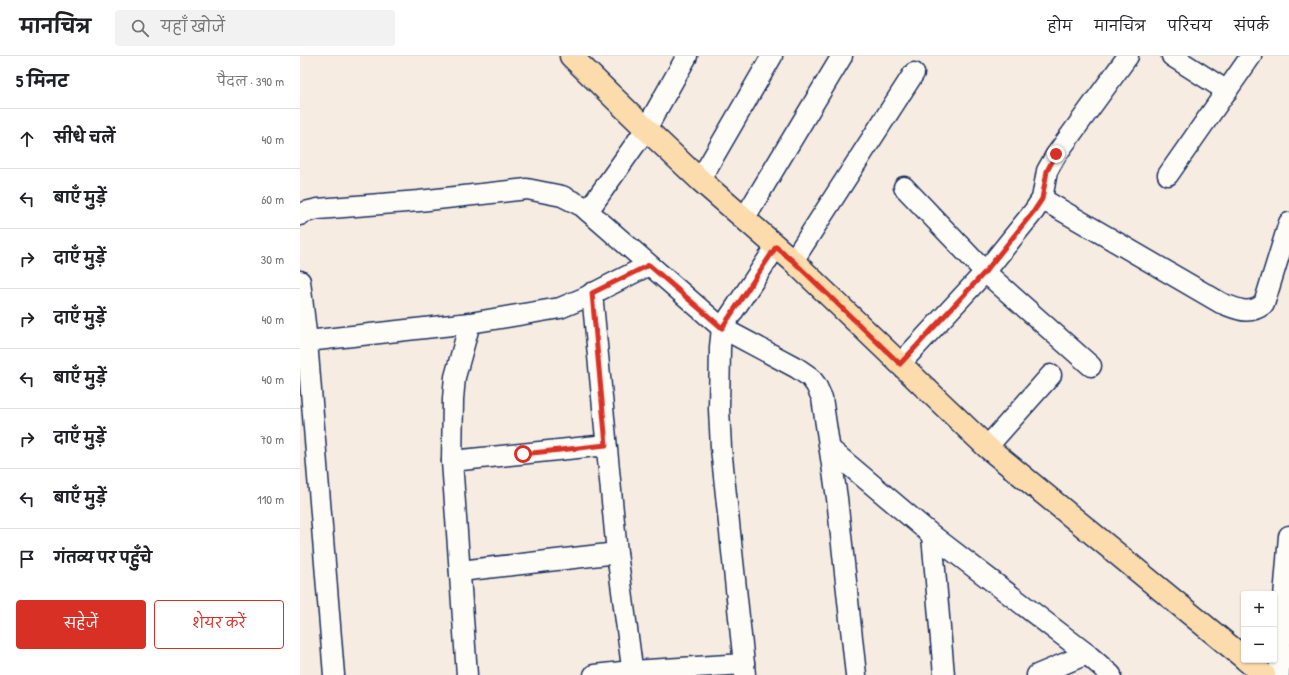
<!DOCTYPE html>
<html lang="hi">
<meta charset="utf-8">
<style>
body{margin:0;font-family:"Patrick Hand","Playpen Sans Deva",sans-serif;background:#f2f2f2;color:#202124}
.controls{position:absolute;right:12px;bottom:12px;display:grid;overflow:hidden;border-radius:4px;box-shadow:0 1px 3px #0004}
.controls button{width:36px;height:36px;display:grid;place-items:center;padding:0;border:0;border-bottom:1px solid #e0e0e0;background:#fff;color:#202124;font:20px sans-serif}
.stop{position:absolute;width:12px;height:12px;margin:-9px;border:3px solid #d93025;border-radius:50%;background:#fff}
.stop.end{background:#d93025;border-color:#fff;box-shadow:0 1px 4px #0008}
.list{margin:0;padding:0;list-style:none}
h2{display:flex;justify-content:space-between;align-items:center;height:52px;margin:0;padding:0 16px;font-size:17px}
h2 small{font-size:13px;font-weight:400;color:#757577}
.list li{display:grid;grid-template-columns:26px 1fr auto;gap:12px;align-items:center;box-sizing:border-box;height:60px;padding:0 16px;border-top:1px solid #e0e0e0}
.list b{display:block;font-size:15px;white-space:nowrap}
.list em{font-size:13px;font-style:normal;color:#757577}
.actions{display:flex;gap:8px;padding:12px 16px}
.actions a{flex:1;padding:9px 0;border:1px solid #d93025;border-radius:4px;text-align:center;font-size:14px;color:#d93025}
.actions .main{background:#d93025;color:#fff}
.icon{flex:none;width:22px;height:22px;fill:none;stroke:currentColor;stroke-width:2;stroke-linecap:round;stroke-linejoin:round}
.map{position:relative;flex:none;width:989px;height:619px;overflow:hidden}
header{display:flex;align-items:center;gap:24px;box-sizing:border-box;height:56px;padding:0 20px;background:#fff;border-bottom:1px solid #e0e0e0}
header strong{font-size:19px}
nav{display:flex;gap:22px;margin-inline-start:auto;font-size:14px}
.search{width:280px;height:36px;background:#f2f2f2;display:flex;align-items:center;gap:10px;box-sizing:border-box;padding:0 14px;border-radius:4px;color:#757577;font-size:15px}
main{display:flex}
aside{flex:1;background:#fff}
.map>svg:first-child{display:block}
</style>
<header>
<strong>मानचित्र</strong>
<div class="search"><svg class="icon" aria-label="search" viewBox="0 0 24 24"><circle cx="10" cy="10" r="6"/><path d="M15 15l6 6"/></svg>यहाँ खोजें</div>
<nav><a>होम</a><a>मानचित्र</a><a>परिचय</a><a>संपर्क</a></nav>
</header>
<main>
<aside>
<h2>5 मिनट<small>पैदल · 390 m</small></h2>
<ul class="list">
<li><svg class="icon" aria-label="ahead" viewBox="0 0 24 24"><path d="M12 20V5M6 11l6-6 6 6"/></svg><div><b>सीधे चलें</b></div><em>40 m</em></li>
<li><svg class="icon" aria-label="left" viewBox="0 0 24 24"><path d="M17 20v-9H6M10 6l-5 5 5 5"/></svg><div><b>बाएँ मुड़ें</b></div><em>60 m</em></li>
<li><svg class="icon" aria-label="right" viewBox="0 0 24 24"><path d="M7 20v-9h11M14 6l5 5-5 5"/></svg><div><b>दाएँ मुड़ें</b></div><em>30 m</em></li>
<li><svg class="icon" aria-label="right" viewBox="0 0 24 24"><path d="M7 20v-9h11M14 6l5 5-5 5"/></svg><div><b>दाएँ मुड़ें</b></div><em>40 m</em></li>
<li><svg class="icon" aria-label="left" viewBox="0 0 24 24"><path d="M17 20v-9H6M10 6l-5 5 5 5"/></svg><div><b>बाएँ मुड़ें</b></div><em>40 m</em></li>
<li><svg class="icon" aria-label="right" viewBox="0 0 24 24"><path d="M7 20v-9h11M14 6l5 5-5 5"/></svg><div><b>दाएँ मुड़ें</b></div><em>70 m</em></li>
<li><svg class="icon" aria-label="left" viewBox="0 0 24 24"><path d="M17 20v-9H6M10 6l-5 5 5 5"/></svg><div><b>बाएँ मुड़ें</b></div><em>110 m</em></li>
<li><svg class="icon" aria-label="arrive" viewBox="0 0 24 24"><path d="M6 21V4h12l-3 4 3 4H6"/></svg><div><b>गंतव्य पर पहुँचे</b></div></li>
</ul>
<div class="actions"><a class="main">सहेजें</a><a>शेयर करें</a></div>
</aside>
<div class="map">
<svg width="989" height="619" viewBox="0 0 989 619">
<rect width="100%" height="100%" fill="#f6ece1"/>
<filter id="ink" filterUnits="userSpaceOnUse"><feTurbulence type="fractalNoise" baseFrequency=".025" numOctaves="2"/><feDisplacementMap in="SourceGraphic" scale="8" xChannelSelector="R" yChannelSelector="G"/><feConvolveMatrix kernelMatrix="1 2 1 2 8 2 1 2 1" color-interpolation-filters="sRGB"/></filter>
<g filter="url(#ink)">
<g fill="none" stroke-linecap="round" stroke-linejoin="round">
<defs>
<g id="minor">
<path d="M872 0 927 35"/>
<path d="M868 119 951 0"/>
<path d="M400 124 472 0"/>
<path d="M604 131 685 216 791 310"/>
<path d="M742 143 921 247C938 253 948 260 964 248L989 167"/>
<path d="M288 155 346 73 387 0"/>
<path d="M0 159 5 156 18 153 119 145 227 133 262 140 282 150 422 272 497 312 510 321 516 329 522 342 537 442 556 619"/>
<path d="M444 163 542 0"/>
<path d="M493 205 614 17"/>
<path d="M0 225 7 285 34 619"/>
<path d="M292 237 317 497 333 619"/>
<path d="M170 267 155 321 153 343 152 405 306 389"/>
<path d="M7 285 170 267 260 252 284 242 349 209"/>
<path d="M600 308 685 216 734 155 742 143 747 115 756 99 828 0"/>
<path d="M687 391 751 319"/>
<path d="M530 393 632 479 787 598 811 619"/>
<path d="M152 405 167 619"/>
<path d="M632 479 644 619"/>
<path d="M160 515 317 497"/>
<path d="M444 608 421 392 419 353 420 291 422 272 476 191"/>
<path d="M294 619 332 615 444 608 445 619"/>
<path d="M737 619 787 598"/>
<path d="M979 619 983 553 989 480"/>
</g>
<g id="major">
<path d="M271 0 346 73 400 124 493 205 687 391 944 602"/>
<path d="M946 604 964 619"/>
</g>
</defs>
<use href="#minor" stroke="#1b2f5e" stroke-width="23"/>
<use href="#major" stroke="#1b2f5e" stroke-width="25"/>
<use href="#minor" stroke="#fdfcf7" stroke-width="20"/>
<use href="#major" stroke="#fcdcac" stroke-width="22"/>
</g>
</g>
<g fill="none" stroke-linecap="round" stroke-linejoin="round" filter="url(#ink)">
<path stroke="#d93025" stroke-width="5" d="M223 398 306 389 292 237 349 209 422 272 476 191 493 205 600 308 685 216 734 155 742 143 747 115 756 98"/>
</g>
</svg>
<div class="controls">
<button>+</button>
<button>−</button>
</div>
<div class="stop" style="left:223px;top:398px"></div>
<div class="stop end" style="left:756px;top:98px"></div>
</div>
</main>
